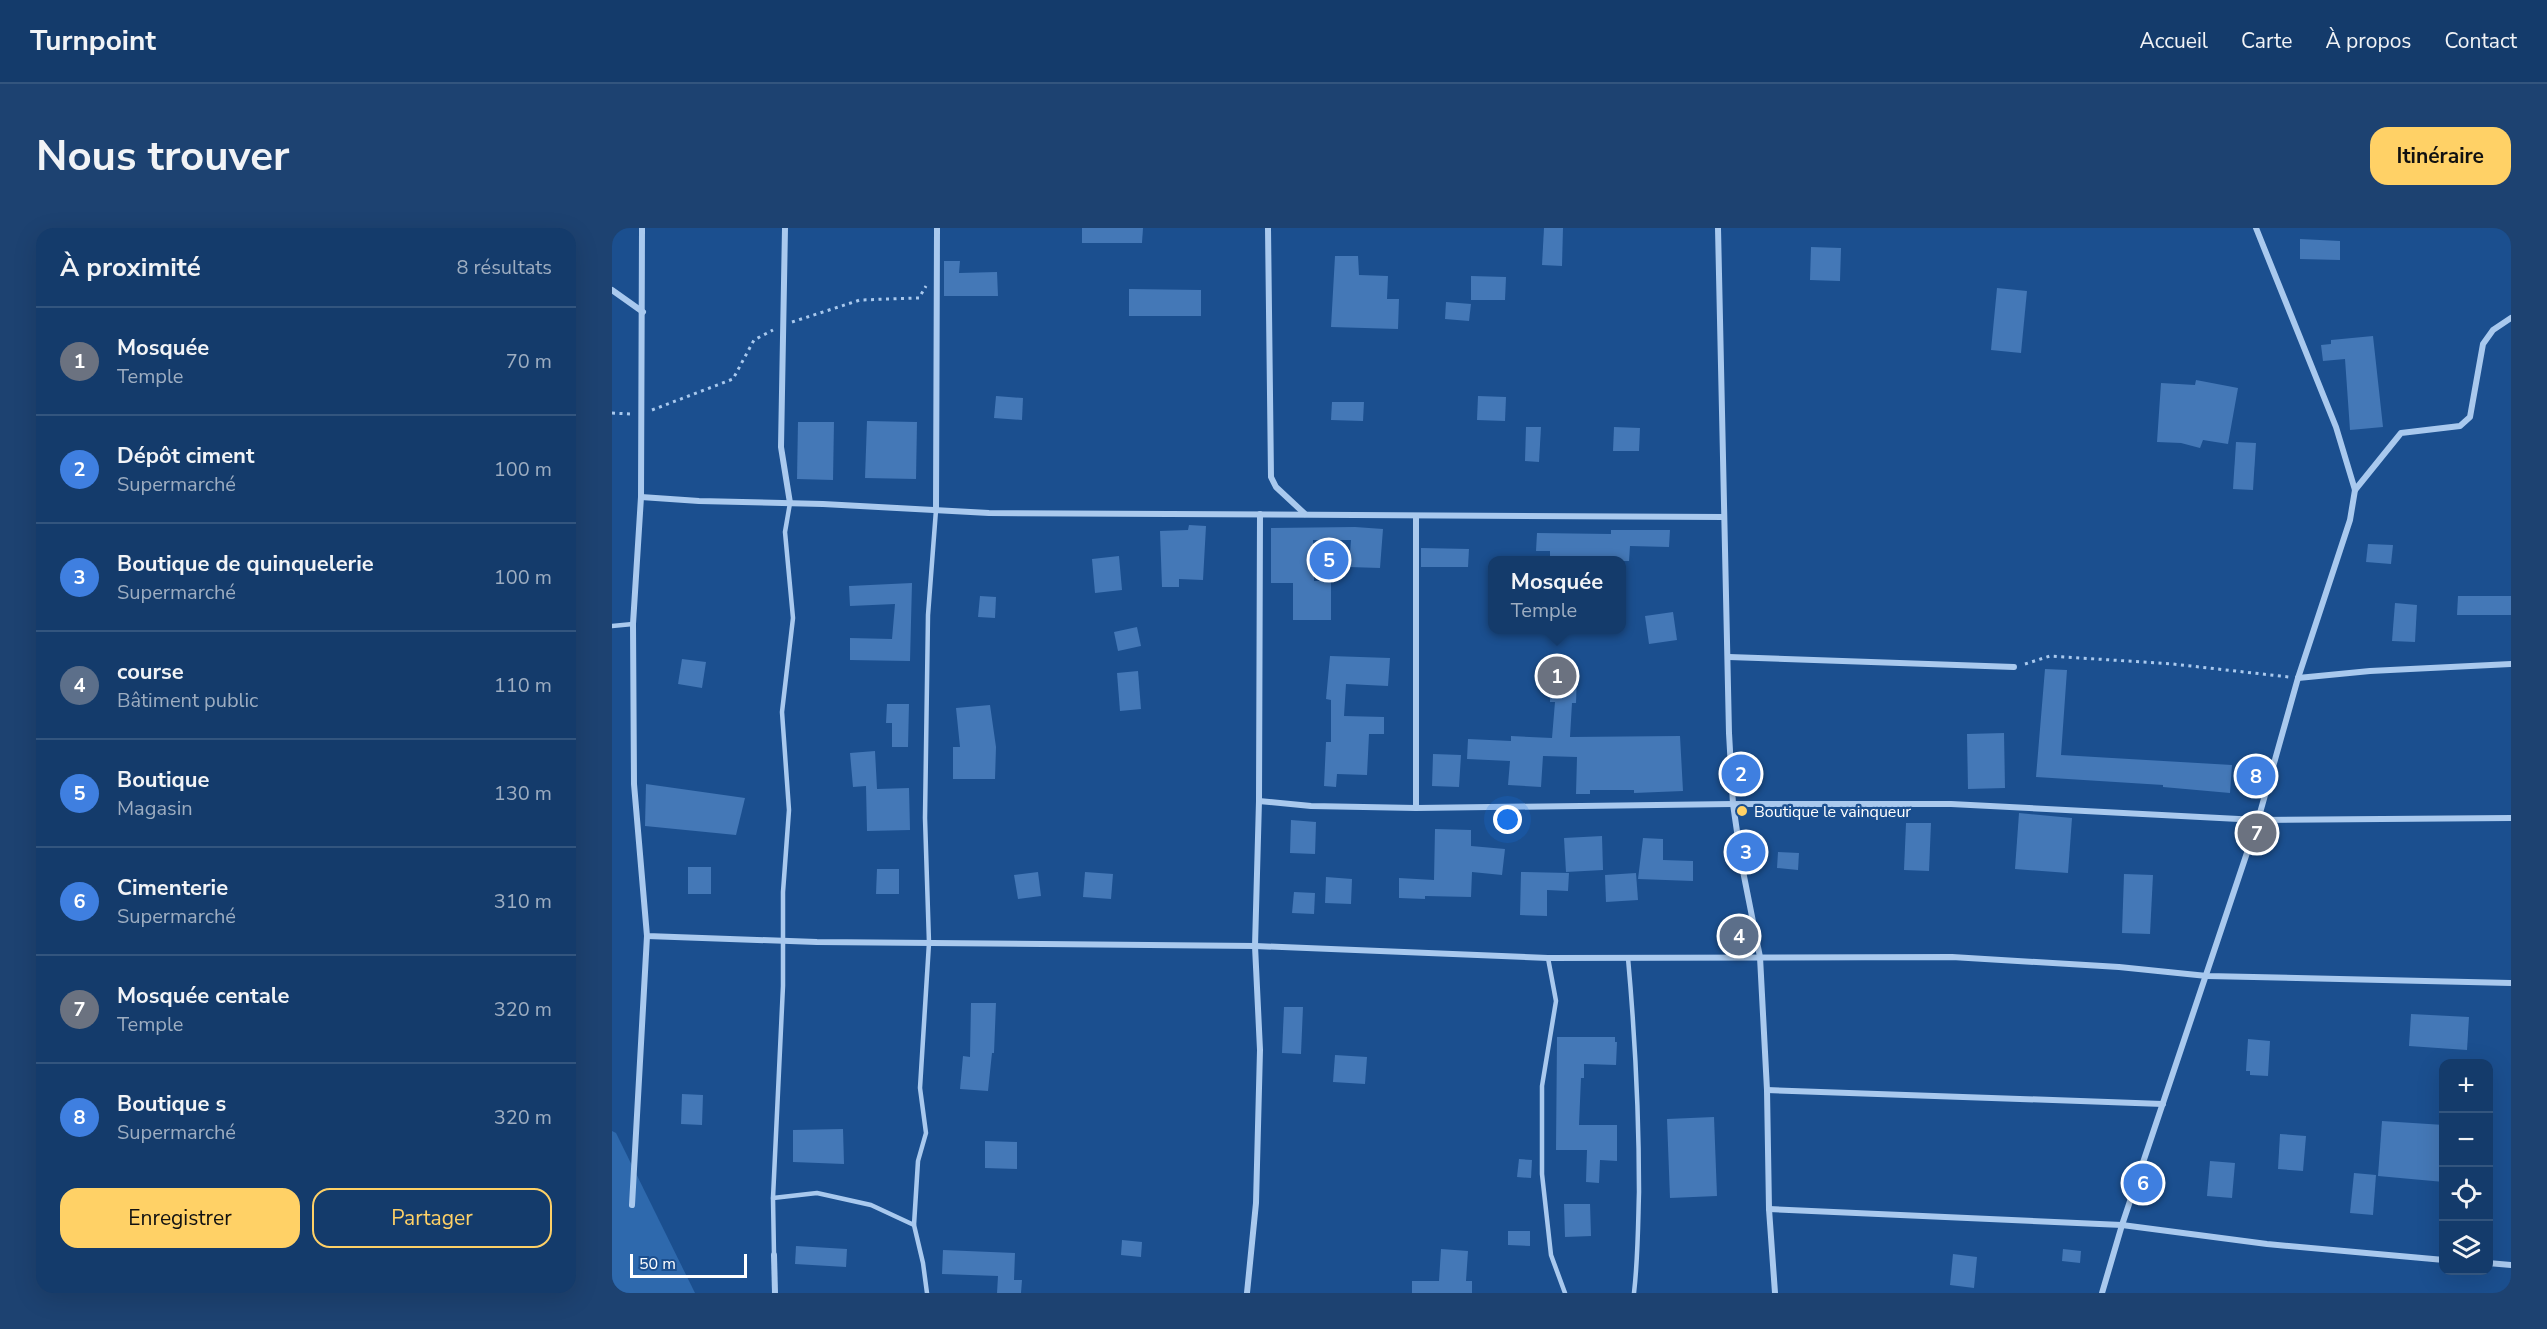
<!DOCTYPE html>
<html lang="fr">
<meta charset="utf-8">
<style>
body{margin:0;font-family:"Nunito Sans",sans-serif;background:#1d4271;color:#f1f3f6}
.controls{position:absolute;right:18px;bottom:18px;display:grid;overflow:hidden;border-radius:12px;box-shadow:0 6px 24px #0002}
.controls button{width:54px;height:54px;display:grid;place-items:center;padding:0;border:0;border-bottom:2px solid #33557e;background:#143b6b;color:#f1f3f6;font:30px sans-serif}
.scale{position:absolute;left:18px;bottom:15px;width:117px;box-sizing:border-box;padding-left:6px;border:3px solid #fff;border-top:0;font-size:16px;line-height:21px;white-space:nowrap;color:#fff;-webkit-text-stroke:4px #1b4f8f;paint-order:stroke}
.you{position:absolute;left:896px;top:592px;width:21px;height:21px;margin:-15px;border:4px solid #fff;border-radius:50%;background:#1a73e8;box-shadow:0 0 0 9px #1a73e833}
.badge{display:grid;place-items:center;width:39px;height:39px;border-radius:50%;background:#ffd166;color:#fff;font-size:20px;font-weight:700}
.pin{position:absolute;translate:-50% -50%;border:3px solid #fff;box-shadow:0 2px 6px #0006}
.popup{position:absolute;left:876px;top:328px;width:138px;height:78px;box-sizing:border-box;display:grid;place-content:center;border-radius:12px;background:#143b6b;filter:drop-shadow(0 2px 4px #0005);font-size:20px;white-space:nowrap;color:#9dadc1}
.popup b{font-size:22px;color:#f1f3f6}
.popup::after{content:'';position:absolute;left:50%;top:100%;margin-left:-12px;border:12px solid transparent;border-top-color:#143b6b}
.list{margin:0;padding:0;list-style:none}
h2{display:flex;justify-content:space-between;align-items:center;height:78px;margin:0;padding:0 24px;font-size:26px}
h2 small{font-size:20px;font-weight:400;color:#9dadc1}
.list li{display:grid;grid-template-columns:39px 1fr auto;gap:18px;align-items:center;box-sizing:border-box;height:108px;padding:0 24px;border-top:2px solid #33557e}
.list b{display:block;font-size:22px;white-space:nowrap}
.list p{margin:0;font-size:20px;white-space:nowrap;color:#9dadc1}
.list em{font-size:20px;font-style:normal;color:#9dadc1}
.actions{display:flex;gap:12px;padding:18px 24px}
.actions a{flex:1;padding:14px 0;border:2px solid #ffd166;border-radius:18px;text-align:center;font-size:21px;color:#ffd166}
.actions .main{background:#ffd166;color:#111}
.icon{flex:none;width:33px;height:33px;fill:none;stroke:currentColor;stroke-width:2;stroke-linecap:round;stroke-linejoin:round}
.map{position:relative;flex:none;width:1899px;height:1065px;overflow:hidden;border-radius:18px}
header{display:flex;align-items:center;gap:36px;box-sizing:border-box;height:84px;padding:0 30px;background:#143b6b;border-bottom:2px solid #33557e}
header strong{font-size:28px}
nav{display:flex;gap:33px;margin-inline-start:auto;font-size:21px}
.intro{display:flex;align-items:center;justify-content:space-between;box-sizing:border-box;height:144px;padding:0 36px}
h1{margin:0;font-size:42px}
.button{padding:15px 27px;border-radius:18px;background:#ffd166;color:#111;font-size:21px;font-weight:700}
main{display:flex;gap:36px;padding:0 36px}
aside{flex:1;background:#143b6b;border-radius:18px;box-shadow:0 6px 24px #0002}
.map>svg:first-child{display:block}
</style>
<header>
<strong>Turnpoint</strong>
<nav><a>Accueil</a><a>Carte</a><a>À propos</a><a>Contact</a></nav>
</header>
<div class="intro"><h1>Nous trouver</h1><a class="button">Itinéraire</a></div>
<main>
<aside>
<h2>À proximité<small>8 résultats</small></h2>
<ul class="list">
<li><span class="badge" style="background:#6b7280">1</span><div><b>Mosquée</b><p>Temple</p></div><em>70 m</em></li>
<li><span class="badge" style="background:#3f7fe0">2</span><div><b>Dépôt ciment</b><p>Supermarché</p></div><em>100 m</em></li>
<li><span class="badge" style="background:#3f7fe0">3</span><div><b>Boutique de quinquelerie</b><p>Supermarché</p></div><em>100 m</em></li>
<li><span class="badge" style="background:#5c6f8a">4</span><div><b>course</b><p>Bâtiment public</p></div><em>110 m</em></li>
<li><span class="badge" style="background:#3f7fe0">5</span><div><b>Boutique</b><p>Magasin</p></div><em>130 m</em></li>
<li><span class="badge" style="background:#3f7fe0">6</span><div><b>Cimenterie</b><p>Supermarché</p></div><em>310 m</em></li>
<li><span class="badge" style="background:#6b7280">7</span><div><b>Mosquée centale</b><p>Temple</p></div><em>320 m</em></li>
<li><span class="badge" style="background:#3f7fe0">8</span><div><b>Boutique s</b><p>Supermarché</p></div><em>320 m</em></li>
</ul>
<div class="actions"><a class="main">Enregistrer</a><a>Partager</a></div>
</aside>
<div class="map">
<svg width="1899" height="1065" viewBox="0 0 1899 1065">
<rect width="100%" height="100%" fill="#1b4f8f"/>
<path fill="#2e69ad" d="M0 903 4 905 83 1065H0Z"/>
<g fill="#4478b7">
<path d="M470 0H531L530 15H470Z"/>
<path d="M932 0H951L950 38 930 37Z"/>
<path d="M1688 11 1728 13V32L1688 31Z"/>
<path d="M1199 19 1229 20 1228 53 1198 52Z"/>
<path d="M723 28H746L747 47 776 48 775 71H787L786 101 719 99Z"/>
<path d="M332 33H348L347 45 385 44 386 68H332Z"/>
<path d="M859 48 894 49 893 72H859Z"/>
<path d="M1385 60 1415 63 1409 125 1379 122Z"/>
<path d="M517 61 589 62V88H517Z"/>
<path d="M834 74 859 76 857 93 833 91Z"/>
<path d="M1761 108 1771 199 1738 202 1733 131 1711 133 1709 117 1719 116V112Z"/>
<path d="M1584 152 1626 160 1616 216 1591 212 1588 220 1569 215 1545 214 1549 155 1583 157Z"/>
<path d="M384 168 411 170 410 192 382 190Z"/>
<path d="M866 168 894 169 893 193 865 192Z"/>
<path d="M720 174H752L751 193 719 192Z"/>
<path d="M255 193 305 194 304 251 253 250Z"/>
<path d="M186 194H222L221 252 185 251Z"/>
<path d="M914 199H929L927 234 913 233Z"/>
<path d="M1002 199 1028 200 1027 223H1001Z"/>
<path d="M1624 214 1644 215 1641 262 1621 261Z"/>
<path d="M577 297 594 298 591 352 567 351V359H550L548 303 576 302Z"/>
<path d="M743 299 771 301 768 340 737 339 739 312H701L702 353H719V392H681V355H659V300Z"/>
<path d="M999 302H1058L1057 319 1018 318 1017 333H938V323H924L925 305 999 306Z"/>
<path d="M1756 316 1781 317 1779 336 1754 334Z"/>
<path d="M809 320 857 321 856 339H809Z"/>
<path d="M507 328 510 362 483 365 480 331Z"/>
<path d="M300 355 298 433 238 432V410L280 411 283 376 238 378 237 358Z"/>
<path d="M368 368 384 369 383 390 366 389Z"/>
<path d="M1846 368H1899V387H1845Z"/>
<path d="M1783 375 1805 377 1803 414 1780 413Z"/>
<path d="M1061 384 1065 412 1037 416 1033 388Z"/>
<path d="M525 399 529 418 506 423 502 404Z"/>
<path d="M718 428 778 430 776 458 734 456 732 488 772 489V506H757L755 547 725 546 724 559 712 558 714 514H719V472L714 471Z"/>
<path d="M70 431 94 434 90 460 66 456Z"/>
<path d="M1433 441 1455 442 1449 527 1620 537 1618 565 1551 559V557L1424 549Z"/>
<path d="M526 443 529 481 508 483 505 445Z"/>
<path d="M939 443 965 444 964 475H960L958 509 1068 508 1071 563 1022 565V562H978V566H964L965 529 931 528 929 559 896 557 898 533 855 531 856 511 899 513V508L940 510 943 474H938Z"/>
<path d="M275 476H297L296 519H280V495H274Z"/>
<path d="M378 477 384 519 383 551H341V519H348L344 480Z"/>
<path d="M1392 505 1393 560 1356 561 1355 506Z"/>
<path d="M263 523 265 561 297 560 298 602 255 603 254 558 241 559 238 525Z"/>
<path d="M821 526 849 527 847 559 820 558Z"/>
<path d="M34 556 133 570 124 607 33 598Z"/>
<path d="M1407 585 1460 590 1456 645 1403 641Z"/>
<path d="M679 592 704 594 703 626 678 625Z"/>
<path d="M1294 595H1319L1317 643 1292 642Z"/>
<path d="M823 601 859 602V618L893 621 890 647 860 644 859 669 813 668V671L787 670V650L822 652Z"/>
<path d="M990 608 991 642 954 644 952 610Z"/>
<path d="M1031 610 1051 611V632L1081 633V653L1026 651Z"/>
<path d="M1166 624 1187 625 1186 642 1165 640Z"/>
<rect x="76" y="639" width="23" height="27"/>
<path d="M265 641H287V666H264Z"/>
<path d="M426 644 429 668 406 671 402 647Z"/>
<path d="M473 644 501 646 499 671 471 669Z"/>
<path d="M909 644 957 645 956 663 935 662V688L908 687Z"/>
<path d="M1024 645 1026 672 994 674 993 647Z"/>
<path d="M1512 646 1541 647 1538 706 1510 705Z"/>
<path d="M714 649 740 651 739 676 713 675Z"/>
<path d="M682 664 703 665 702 686 680 685Z"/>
<path d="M359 775H384L382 825H380L376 863 348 861 351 828 358 829Z"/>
<path d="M672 779H691L689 826 670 825Z"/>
<path d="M1799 786 1857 789 1855 822 1797 818Z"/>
<path d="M945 809H1003V814H1005L1004 837 972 836V850H969L967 897H1005V933L988 932 987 955 974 954 975 922H944Z"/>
<path d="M1636 811 1658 813 1656 848 1638 847V843H1634Z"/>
<path d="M723 827 755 829 753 856 721 854Z"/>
<path d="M70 866 91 867 90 897 69 896Z"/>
<path d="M1102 889 1105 968 1058 970 1055 891Z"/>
<path d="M1770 893 1832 897V954L1766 948Z"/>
<path d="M231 901 232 936 181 934V902Z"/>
<path d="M1668 906 1694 908 1691 943 1666 941Z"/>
<path d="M373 913 405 914V941L373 940Z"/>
<path d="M907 931 920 932 919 950 905 949Z"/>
<path d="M1598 933 1623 935 1620 970 1595 968Z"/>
<path d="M1742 945 1764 947 1761 987 1738 985Z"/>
<path d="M952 976H978L979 1008 953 1009Z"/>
<path d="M896 1003H918V1018L896 1017Z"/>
<path d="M510 1012 530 1014 529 1029 509 1027Z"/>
<path d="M184 1018 235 1021 234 1039 183 1036Z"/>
<path d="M829 1021 856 1023 854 1053H860V1065H800V1053H827Z"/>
<path d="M1451 1021 1469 1023 1468 1035 1450 1033Z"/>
<path d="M331 1022 403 1025 402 1052H410L409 1065H385L386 1048 330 1046Z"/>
<path d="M1341 1026 1365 1029 1362 1060 1338 1057Z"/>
</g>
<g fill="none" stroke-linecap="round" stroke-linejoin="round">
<g stroke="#a9c9ee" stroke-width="3" stroke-dasharray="3 4.5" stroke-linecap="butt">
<path d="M180 94 248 72 307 70 314 58"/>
<path d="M40 182 121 151 142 112 161 102"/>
<path d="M0 185 19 186"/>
<path d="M1413 436 1438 428 1561 436 1677 449"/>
</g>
<g stroke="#a9c9ee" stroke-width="4.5">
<path d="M0 398 21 396"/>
<path d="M936 730 944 773 930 858V946L939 1027 953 1065"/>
<path d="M1016 730C1023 808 1027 886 1027 964 1026 998 1026 1031 1022 1065"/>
<path d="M161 970 205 965 259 977 302 997"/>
<path d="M162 1027 161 970 171 758V664L177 582 170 484 181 390 173 304 178 275"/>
<path d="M315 1065 311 1035 302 997 306 933 314 905 308 860 317 715 313 590 316 387 324 282"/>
</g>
<g stroke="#a9c9ee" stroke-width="6">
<path d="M30 0 29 269 21 396 22 556 35 708 205 714 643 718 936 730 1340 729 1507 739 1595 748 1899 755"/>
<path d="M173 0 169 219 178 275"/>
<path d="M656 0 659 249 664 259 693 286"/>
<path d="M1106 0 1117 505 1121 576 1130 638 1148 729 1155 862 1157 981 1163 1065"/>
<path d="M0 62 31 84"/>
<path d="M1743 262 1789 205 1848 198 1858 189 1871 116 1881 102 1899 90"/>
<path d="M29 269 87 273 211 276 377 285 1112 289"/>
<path d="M324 282 325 0"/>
<path d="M1117 429 1402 439"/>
<path d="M1686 450 1758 443 1899 436"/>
<path d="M647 573 699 578 804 580 1121 576H1339L1646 592 1899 590"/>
<path d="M804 580V288"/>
<path d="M1155 862 1551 876"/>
<path d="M20 977 35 708"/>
<path d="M1157 981 1510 997 1655 1016 1832 1032"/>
<path d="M162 1027 163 1065"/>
<path d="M1876 1035 1899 1037"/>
<path d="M635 1065 644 975 648 822 643 718 647 573 648 286"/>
<path d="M1490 1065 1510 997 1646 592 1686 450 1738 292 1743 262 1724 199 1644 0"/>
</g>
</g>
<circle fill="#ffd166" stroke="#1b4f8f" stroke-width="2" cx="1130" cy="583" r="6"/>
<g text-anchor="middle" stroke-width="4.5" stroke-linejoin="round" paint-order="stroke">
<g font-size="16" fill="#fff" stroke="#1b4f8f" text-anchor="start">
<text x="1142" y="589">Boutique le vainqueur</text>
</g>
</g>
</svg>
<div class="controls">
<button>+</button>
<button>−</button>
<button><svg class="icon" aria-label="locate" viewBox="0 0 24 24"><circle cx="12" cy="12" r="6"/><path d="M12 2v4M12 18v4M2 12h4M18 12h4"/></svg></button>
<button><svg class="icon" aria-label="layers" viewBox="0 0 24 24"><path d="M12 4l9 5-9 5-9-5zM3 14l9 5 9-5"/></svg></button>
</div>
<div class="scale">50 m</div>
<div class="you"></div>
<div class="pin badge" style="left:945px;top:448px;background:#6b7280">1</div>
<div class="popup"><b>Mosquée</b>Temple</div>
<div class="pin badge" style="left:1129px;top:546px;background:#3f7fe0">2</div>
<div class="pin badge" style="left:1134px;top:624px;background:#3f7fe0">3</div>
<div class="pin badge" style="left:1127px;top:708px;background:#5c6f8a">4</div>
<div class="pin badge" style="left:717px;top:332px;background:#3f7fe0">5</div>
<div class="pin badge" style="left:1531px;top:955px;background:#3f7fe0">6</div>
<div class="pin badge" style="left:1645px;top:605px;background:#6b7280">7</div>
<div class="pin badge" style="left:1644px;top:548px;background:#3f7fe0">8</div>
</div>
</main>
